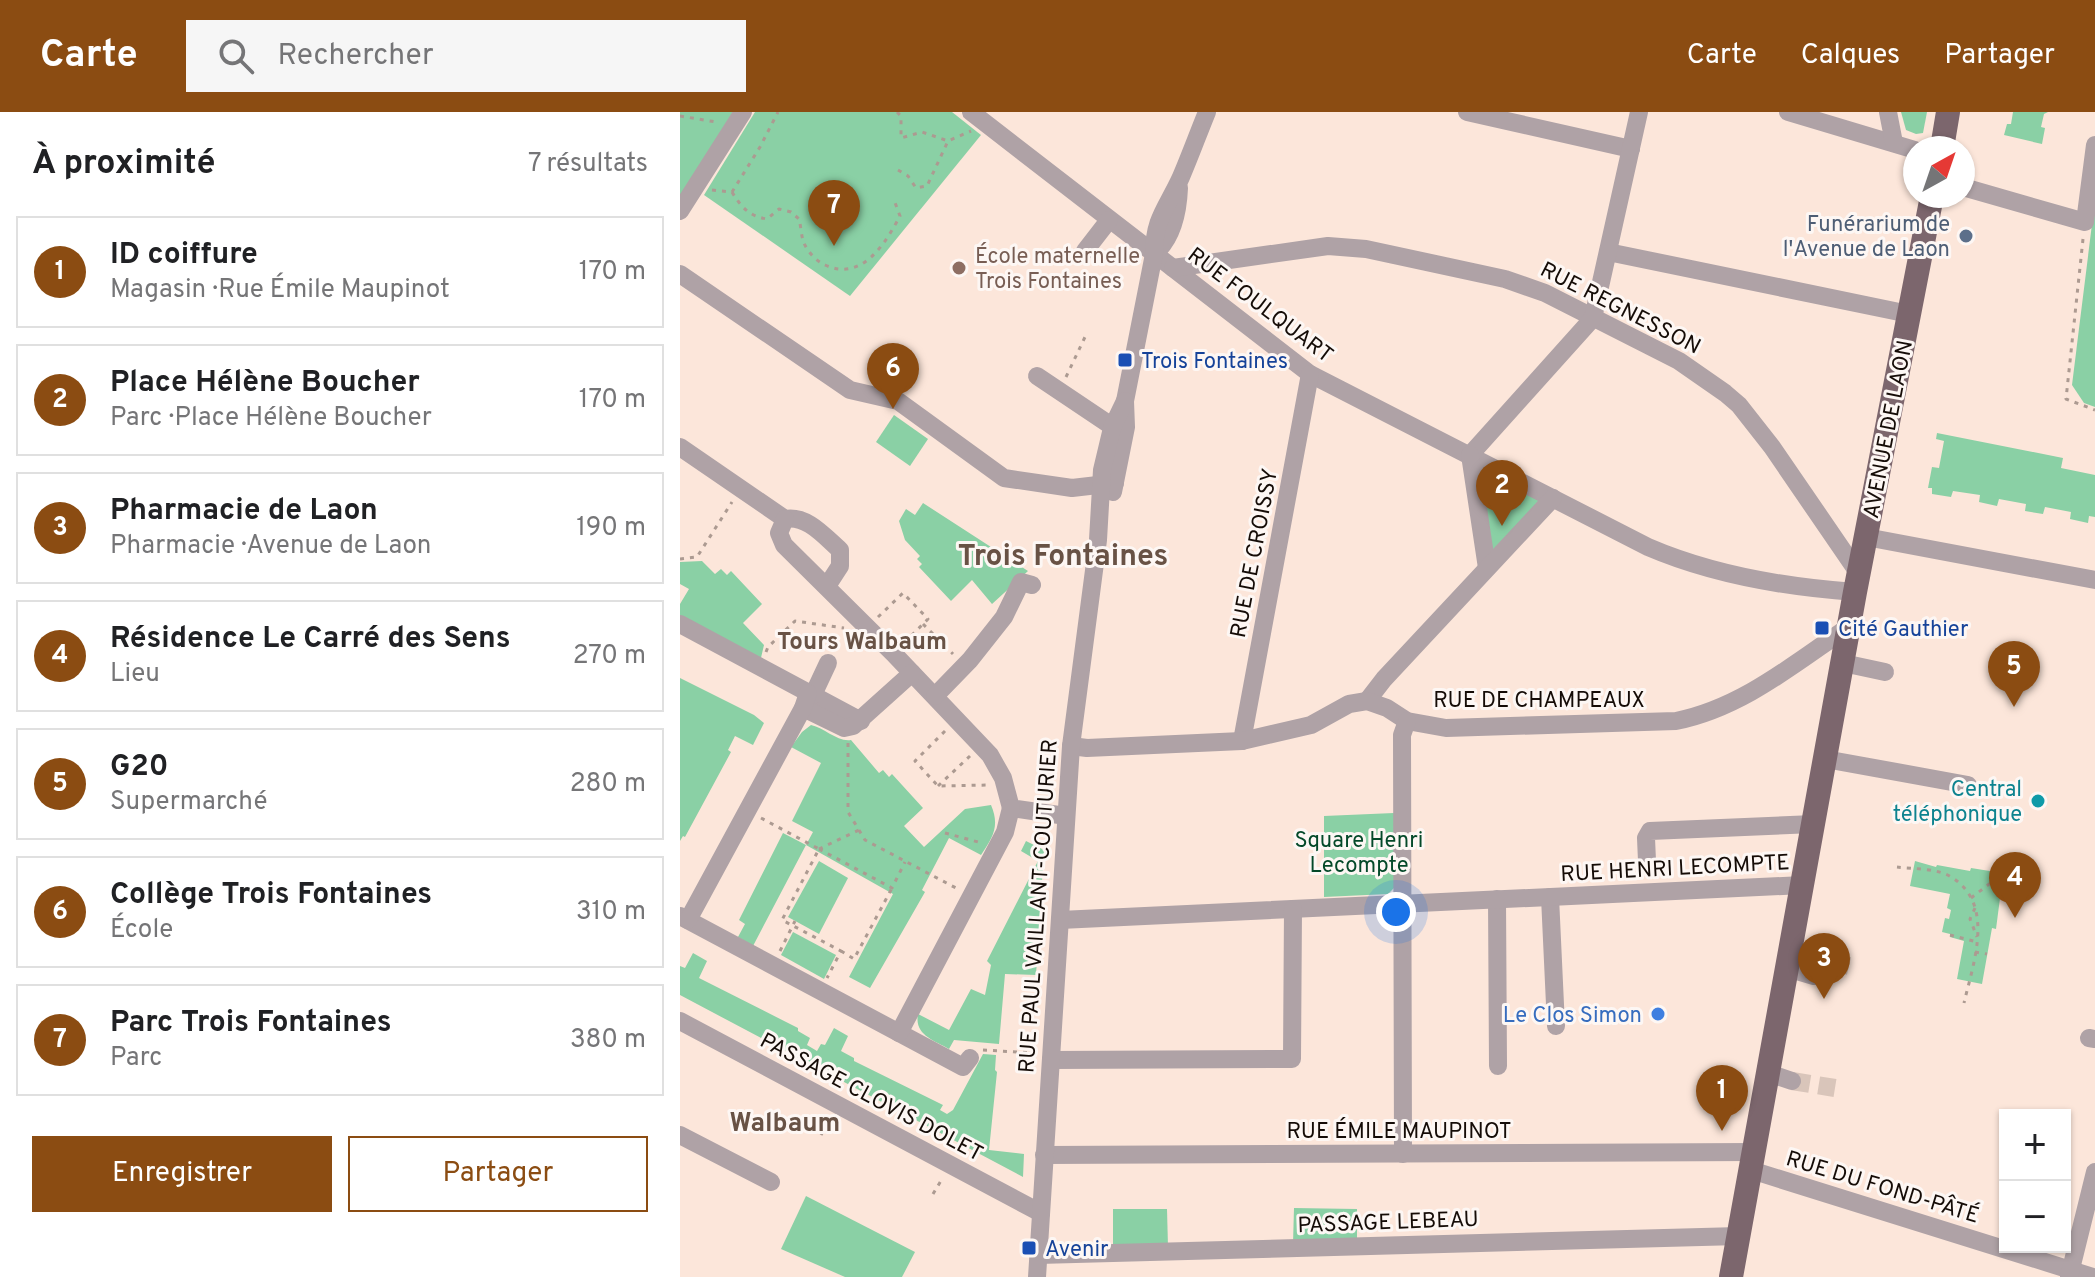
<!DOCTYPE html>
<html lang="fr">
<meta charset="utf-8">
<style>
body{margin:0;font-family:Overpass,sans-serif;background:#f6f6f6;color:#202124}
.controls{position:absolute;right:24px;bottom:24px;display:grid;overflow:hidden;border-radius:0px;box-shadow:0 2px 6px #0004}
.controls button{width:72px;height:72px;display:grid;place-items:center;padding:0;border:0;border-bottom:2px solid #e0e0e0;background:#fff;color:#202124;font:40px sans-serif}
.compass{position:absolute;left:1223px;top:24px;width:72px;height:72px;border-radius:50%;background:#fff;box-shadow:0 2px 6px #0004;rotate:40deg}
.you{position:absolute;left:716px;top:800px;width:28px;height:28px;margin:-20px;border:6px solid #fff;border-radius:50%;background:#1a73e8;box-shadow:0 0 0 12px #1a73e833}
.badge{display:grid;place-items:center;width:52px;height:52px;border-radius:50%;background:#8b4c12;color:#fff;font-size:26px;font-weight:700}
.pin{position:absolute;translate:-50% -66px;filter:drop-shadow(0 2px 4px #0008)}
.pin::after{content:'';position:absolute;top:42px;width:28px;height:24px;background:inherit;clip-path:polygon(0 0,100% 0,50% 100%)}
.list{margin:0;padding:0;list-style:none}
h2{display:flex;justify-content:space-between;align-items:center;height:104px;margin:0;padding:0 32px;font-size:34px}
h2 small{font-size:26px;font-weight:400;color:#757577}
.list li{display:grid;grid-template-columns:52px 1fr auto;gap:24px;align-items:center;box-sizing:border-box;height:112px;margin:0 16px 16px;padding:0 16px;border:2px solid #e0e0e0;border-radius:0px}
.list b{display:block;font-size:30px;white-space:nowrap}
.list p{margin:0;font-size:26px;white-space:nowrap;color:#757577}
.list em{font-size:26px;font-style:normal;color:#757577}
.actions{display:flex;gap:16px;padding:24px 32px}
.actions a{flex:1;padding:18px 0;border:2px solid #8b4c12;border-radius:0px;text-align:center;font-size:28px;color:#8b4c12}
.actions .main{background:#8b4c12;color:#fff}
.icon{flex:none;width:44px;height:44px;fill:none;stroke:currentColor;stroke-width:2;stroke-linecap:round;stroke-linejoin:round}
.map{position:relative;flex:none;width:1415px;height:1165px;overflow:hidden}
header{display:flex;align-items:center;gap:48px;box-sizing:border-box;height:112px;padding:0 40px;background:#8b4c12;color:#fff}
header strong{font-size:38px}
nav{display:flex;gap:44px;margin-inline-start:auto;font-size:28px}
.search{width:560px;height:72px;background:#f6f6f6;display:flex;align-items:center;gap:20px;box-sizing:border-box;padding:0 28px;border-radius:0px;color:#757577;font-size:30px}
main{display:flex}
aside{flex:1;background:#fff}
.map>svg:first-child{display:block}
</style>
<header>
<strong>Carte</strong>
<div class="search"><svg class="icon" aria-label="search" viewBox="0 0 24 24"><circle cx="10" cy="10" r="6"/><path d="M15 15l6 6"/></svg>Rechercher</div>
<nav><a>Carte</a><a>Calques</a><a>Partager</a></nav>
</header>
<main>
<aside>
<h2>À proximité<small>7 résultats</small></h2>
<ul class="list">
<li><span class="badge">1</span><div><b>ID coiffure</b><p>Magasin · Rue Émile Maupinot</p></div><em>170 m</em></li>
<li><span class="badge">2</span><div><b>Place Hélène Boucher</b><p>Parc · Place Hélène Boucher</p></div><em>170 m</em></li>
<li><span class="badge">3</span><div><b>Pharmacie de Laon</b><p>Pharmacie · Avenue de Laon</p></div><em>190 m</em></li>
<li><span class="badge">4</span><div><b>Résidence Le Carré des Sens</b><p>Lieu</p></div><em>270 m</em></li>
<li><span class="badge">5</span><div><b>G20</b><p>Supermarché</p></div><em>280 m</em></li>
<li><span class="badge">6</span><div><b>Collège Trois Fontaines</b><p>École</p></div><em>310 m</em></li>
<li><span class="badge">7</span><div><b>Parc Trois Fontaines</b><p>Parc</p></div><em>380 m</em></li>
</ul>
<div class="actions"><a class="main">Enregistrer</a><a>Partager</a></div>
</aside>
<div class="map">
<svg width="1415" height="1165" viewBox="0 0 1415 1165">
<rect width="100%" height="100%" fill="#fce6da"/>
<g fill="#8ad0a5">
<path d="M0 0H53L0 85Z"/>
<path d="M75 0H272L301 23 170 184 24 83Z"/>
<path d="M1221 0H1247L1243 21 1236 22 1226 18Z"/>
<path d="M1333 0H1368L1364 2 1361 15 1365 16 1362 32 1324 23 1327 12H1331Z"/>
<path d="M1415 88V295L1404 291 1392 273Z"/>
<path d="M214 303 248 327 230 354 196 330Z"/>
<path d="M1257 321 1383 346 1381 356 1415 363V405L1409 404 1408 411 1390 407 1391 400 1365 395 1363 402 1345 399 1346 392 1319 387 1317 394 1299 390 1300 383 1273 379 1271 385 1252 382V376H1248L1252 355 1259 356 1264 329 1256 327Z"/>
<path d="M797 352 861 387 813 440Z"/>
<path d="M243 391 348 459 312 492 292 468 271 489 239 455 242 452 237 447 240 444 225 428 219 409 226 397 235 403Z"/>
<path d="M22 449 35 462 41 457 47 463 51 459 82 492 63 511 84 533 80 550 0 506V492L9 477 0 472V450Z"/>
<path d="M0 566 74 603 84 611 73 633 55 624 48 638 51 640 5 725 3 724 0 729Z"/>
<path d="M131 613C145 616 157 630 171 628L199 661 203 658 209 665 212 662 243 696 224 714 244 735 285 697 311 693C320 714 313 725 301 743L269 726 242 778 245 780 190 876 169 865 213 782 126 733 73 834 58 825 65 812 59 808 103 721 126 733 133 720 112 709 141 651 111 635 122 620Z"/>
<path d="M714 701V776L708 782 644 785V704Z"/>
<path d="M346 729 364 738 356 863 325 862 319 932 274 928 269 937C254 928 234 923 238 902L269 918 291 877 305 883 311 853 307 849 358 749 341 739Z"/>
<path d="M139 749 168 766 139 822 108 805Z"/>
<path d="M1235 749 1256 755 1257 753 1290 759 1291 756 1316 760 1317 756 1327 758 1326 763H1323L1316 817 1312 816 1302 872 1277 867 1284 829 1270 825V822L1262 820 1265 806 1269 807 1271 798 1267 796 1270 782 1230 774Z"/>
<path d="M113 820 156 843 144 867 101 843Z"/>
<path d="M13 841 27 849 19 866 118 916V919L130 926 127 933 137 939 141 932 145 933 154 916 168 924 161 939 174 946V949L263 993 260 998 267 1002 273 998 303 942 316 943 315 958 317 960 309 1038 344 1042 343 1065 0 883V854L5 856Z"/>
<path d="M126 1084 235 1140 222 1165H165L101 1137Z"/>
<path d="M614 1096 677 1097V1134L613 1132Z"/>
<path d="M433 1097H487L488 1135 433 1137Z"/>
</g>
<g fill="none" stroke-linecap="round" stroke-linejoin="round">
<g stroke="#d9c5ba" stroke-width="18" stroke-dasharray="18 9" stroke-linecap="butt">
<path d="M1135 846 1169 854"/>
<path d="M1112 969 1155 976"/>
</g>
<g stroke="#ac9a91" stroke-width="3" stroke-dasharray="4 6" stroke-linecap="butt">
<path d="M217 0 221 4V26L242 20 268 29 291 19"/>
<path d="M0 4 36 10"/>
<path d="M218 58 228 64 236 76 247 74 268 29"/>
<path d="M32 78 52 80 80 35 98 0"/>
<path d="M52 80C61 95 69 104 87 107L99 97 111 100 119 107C121 114 121 124 124 131 127 139 137 150 145 153 182 170 205 132 220 104L214 88"/>
<path d="M1403 127 1386 287 1415 298"/>
<path d="M386 265 405 225"/>
<path d="M0 447 17 445 52 390"/>
<path d="M198 505 223 481 248 507 225 530"/>
<path d="M243 512 273 542"/>
<path d="M86 540 88 535 115 509 164 516"/>
<path d="M265 619 235 649 258 674 310 673"/>
<path d="M168 631V700L185 728 276 776"/>
<path d="M258 674 290 644"/>
<path d="M81 706 139 737 102 808 161 839 147 866"/>
<path d="M265 721 302 731"/>
<path d="M139 737 212 776 225 750"/>
<path d="M139 737 179 718"/>
<path d="M1217 755C1233 757 1257 756 1271 765 1316 792 1293 852 1284 891"/>
<path d="M1291 786 1317 766 1321 757"/>
<path d="M1295 796 1290 807 1297 825"/>
<path d="M1270 823 1297 830"/>
<path d="M100 839 115 809"/>
<path d="M161 839 174 847 212 776"/>
<path d="M1295 840 1307 842"/>
<path d="M303 938 355 941"/>
<path d="M141 1023 150 1006"/>
<path d="M253 1082 262 1067"/>
</g>
<g stroke="#afa2a6" stroke-width="18">
<path d="M291 0 630 262 968 435C1033 463 1105 475 1175 480"/>
<path d="M787 0 951 37"/>
<path d="M1108 0 1235 38"/>
<path d="M1208 0 1214 31"/>
<path d="M1283 75 1405 110 1415 33"/>
<path d="M0 99 63 0"/>
<path d="M405 139 429 108"/>
<path d="M928 140 1229 202"/>
<path d="M474 142C492 127 498 100 499 76"/>
<path d="M493 156 648 134 686 137 825 167 865 181 999 249 1045 281 1059 293 1092 335 1179 462"/>
<path d="M0 162 170 278 218 289 324 366 392 376 435 371"/>
<path d="M357 264 442 321"/>
<path d="M0 335 105 407C127 403 144 424 160 438V454L147 474"/>
<path d="M790 343 913 206 959 0"/>
<path d="M790 343 807 456"/>
<path d="M433 380 446 315 445 289 474 142C474 106 487 96 501 65 510 44 518 22 527 0"/>
<path d="M105 407 99 421 104 433 213 541 310 643 323 666 331 696 386 704"/>
<path d="M1186 425 1415 468"/>
<path d="M0 512 181 609"/>
<path d="M1163 551 1205 560"/>
<path d="M133 583 148 551"/>
<path d="M255 584 290 548 324 505 341 470 352 473"/>
<path d="M687 589 704 567 873 386"/>
<path d="M123 596 164 616 173 614 232 561"/>
<path d="M562 629 630 262"/>
<path d="M391 634 407 636 562 629 631 613 669 592 687 589 707 596 727 609 766 616 996 609C1062 596 1115 551 1170 514"/>
<path d="M1145 647 1288 673"/>
<path d="M967 749 966 726 970 719 1134 712"/>
<path d="M870 785 876 914"/>
<path d="M817 787 818 954"/>
<path d="M0 804 283 955 290 946"/>
<path d="M8 808 123 596 128 581"/>
<path d="M380 808 1123 773"/>
<path d="M1111 839 1135 846"/>
<path d="M1107 856 1134 864"/>
<path d="M0 909 361 1101"/>
<path d="M219 921 325 720 331 696"/>
<path d="M1409 926 1415 927"/>
<path d="M371 948 612 947 613 797"/>
<path d="M1088 961 1112 969"/>
<path d="M0 1023 91 1070"/>
<path d="M723 1042 722 623 727 609"/>
<path d="M364 1043 1074 1040"/>
<path d="M1071 1058 1413 1165"/>
<path d="M358 1143 1059 1124"/>
<path d="M357 1165 391 634 418 428 422 358 432 316 445 289"/>
<path d="M1389 1165 1415 1060"/>
</g>
<g stroke="#7c666d" stroke-width="24">
<path d="M1262 36 1268 0"/>
<path d="M1051 1165 1175 480 1252 84"/>
</g>
</g>
<circle fill="#5c6f8a" stroke="#fdf7f4" stroke-width="3" cx="1286" cy="124" r="8"/>
<circle fill="#8d6e63" stroke="#fdf7f4" stroke-width="3" cx="279" cy="156" r="8"/>
<g fill="#1a4fb4" stroke="#fdf7f4" stroke-width="3">
<rect x="437" y="240" width="16" height="16" rx="4"/>
<rect x="1134" y="508" width="16" height="16" rx="4"/>
<rect x="341" y="1128" width="16" height="16" rx="4"/>
</g>
<circle fill="#0f9aa8" stroke="#fdf7f4" stroke-width="3" cx="1358" cy="689" r="8"/>
<circle fill="#3f7fe0" stroke="#fdf7f4" stroke-width="3" cx="978" cy="902" r="8"/>
<g text-anchor="middle" stroke-width="6" stroke-linejoin="round" paint-order="stroke">
<g font-size="22" fill="#4e5e75" stroke="#fdf7f4" text-anchor="end">
<text x="1270" y="119">Funérarium de<tspan x="1270" dy="25">l'Avenue de Laon</tspan></text>
</g>
<g font-size="22" fill="#785e54" stroke="#fdf7f4" text-anchor="start">
<text x="295" y="151">École maternelle<tspan x="295" dy="25">Trois Fontaines</tspan></text>
</g>
<g font-size="22" fill="#150c07" stroke="#fdf7f4">
<text transform="translate(581 192) rotate(37)" y="8">RUE FOULQUART</text>
<text transform="translate(941 195) rotate(27)" y="8">RUE REGNESSON</text>
<text transform="translate(1207 317) rotate(-79)" y="8">AVENUE DE LAON</text>
<text transform="translate(573 441) rotate(-79)" y="8">RUE DE CROISSY</text>
<text x="859" y="595">RUE DE CHAMPEAUX</text>
<text transform="translate(995 755) rotate(-3)" y="8">RUE HENRI LECOMPTE</text>
<text transform="translate(357 794) rotate(-86)" y="8">RUE PAUL VAILLANT-COUTURIER</text>
<text transform="translate(192 984) rotate(28)" y="8">PASSAGE CLOVIS DOLET</text>
<text x="719" y="1026">RUE ÉMILE MAUPINOT</text>
<text transform="translate(1203 1074) rotate(17)" y="8">RUE DU FOND-PÂTÉ</text>
<text transform="translate(708 1109) rotate(-2)" y="8">PASSAGE LEBEAU</text>
</g>
<g font-size="22" fill="#164399" stroke="#fdf7f4" text-anchor="start">
<text x="461" y="256">Trois Fontaines</text>
<text x="1158" y="524">Cité Gauthier</text>
<text x="365" y="1144">Avenir</text>
</g>
<g font-size="22" fill="#0d838f" stroke="#fdf7f4" text-anchor="end">
<text x="1342" y="684">Central<tspan x="1342" dy="25">téléphonique</tspan></text>
</g>
<g font-size="22" fill="#044929" stroke="#fdf7f4">
<text x="679" y="735">Square Henri<tspan x="679" dy="25">Lecompte</tspan></text>
</g>
<g font-size="22" fill="#366cbe" stroke="#fdf7f4" text-anchor="end">
<text x="962" y="910">Le Clos Simon</text>
</g>
<g font-size="24" font-weight="bold" fill="#685245" stroke="#fdf7f4">
<text x="182" y="537">Tours Walbaum</text>
</g>
<g font-size="26" font-weight="bold" fill="#685245" stroke="#fdf7f4">
<text x="105" y="1019">Walbaum</text>
</g>
<g font-size="30" font-weight="bold" fill="#685245" stroke="#fdf7f4">
<text x="383" y="453">Trois Fontaines</text>
</g>
</g>
</svg>
<div class="controls">
<button>+</button>
<button>−</button>
</div>
<svg class="compass" viewBox="-18 -18 36 36"><path d="M0-13l5 13h-10z" fill="#e53935"/><path d="M0 13l5-13h-10z" fill="#757577"/></svg>
<div class="you"></div>
<div class="pin badge" style="left:1042px;top:1019px">1</div>
<div class="pin badge" style="left:822px;top:414px">2</div>
<div class="pin badge" style="left:1144px;top:887px">3</div>
<div class="pin badge" style="left:1335px;top:806px">4</div>
<div class="pin badge" style="left:1334px;top:595px">5</div>
<div class="pin badge" style="left:213px;top:297px">6</div>
<div class="pin badge" style="left:154px;top:134px">7</div>
</div>
</main>
